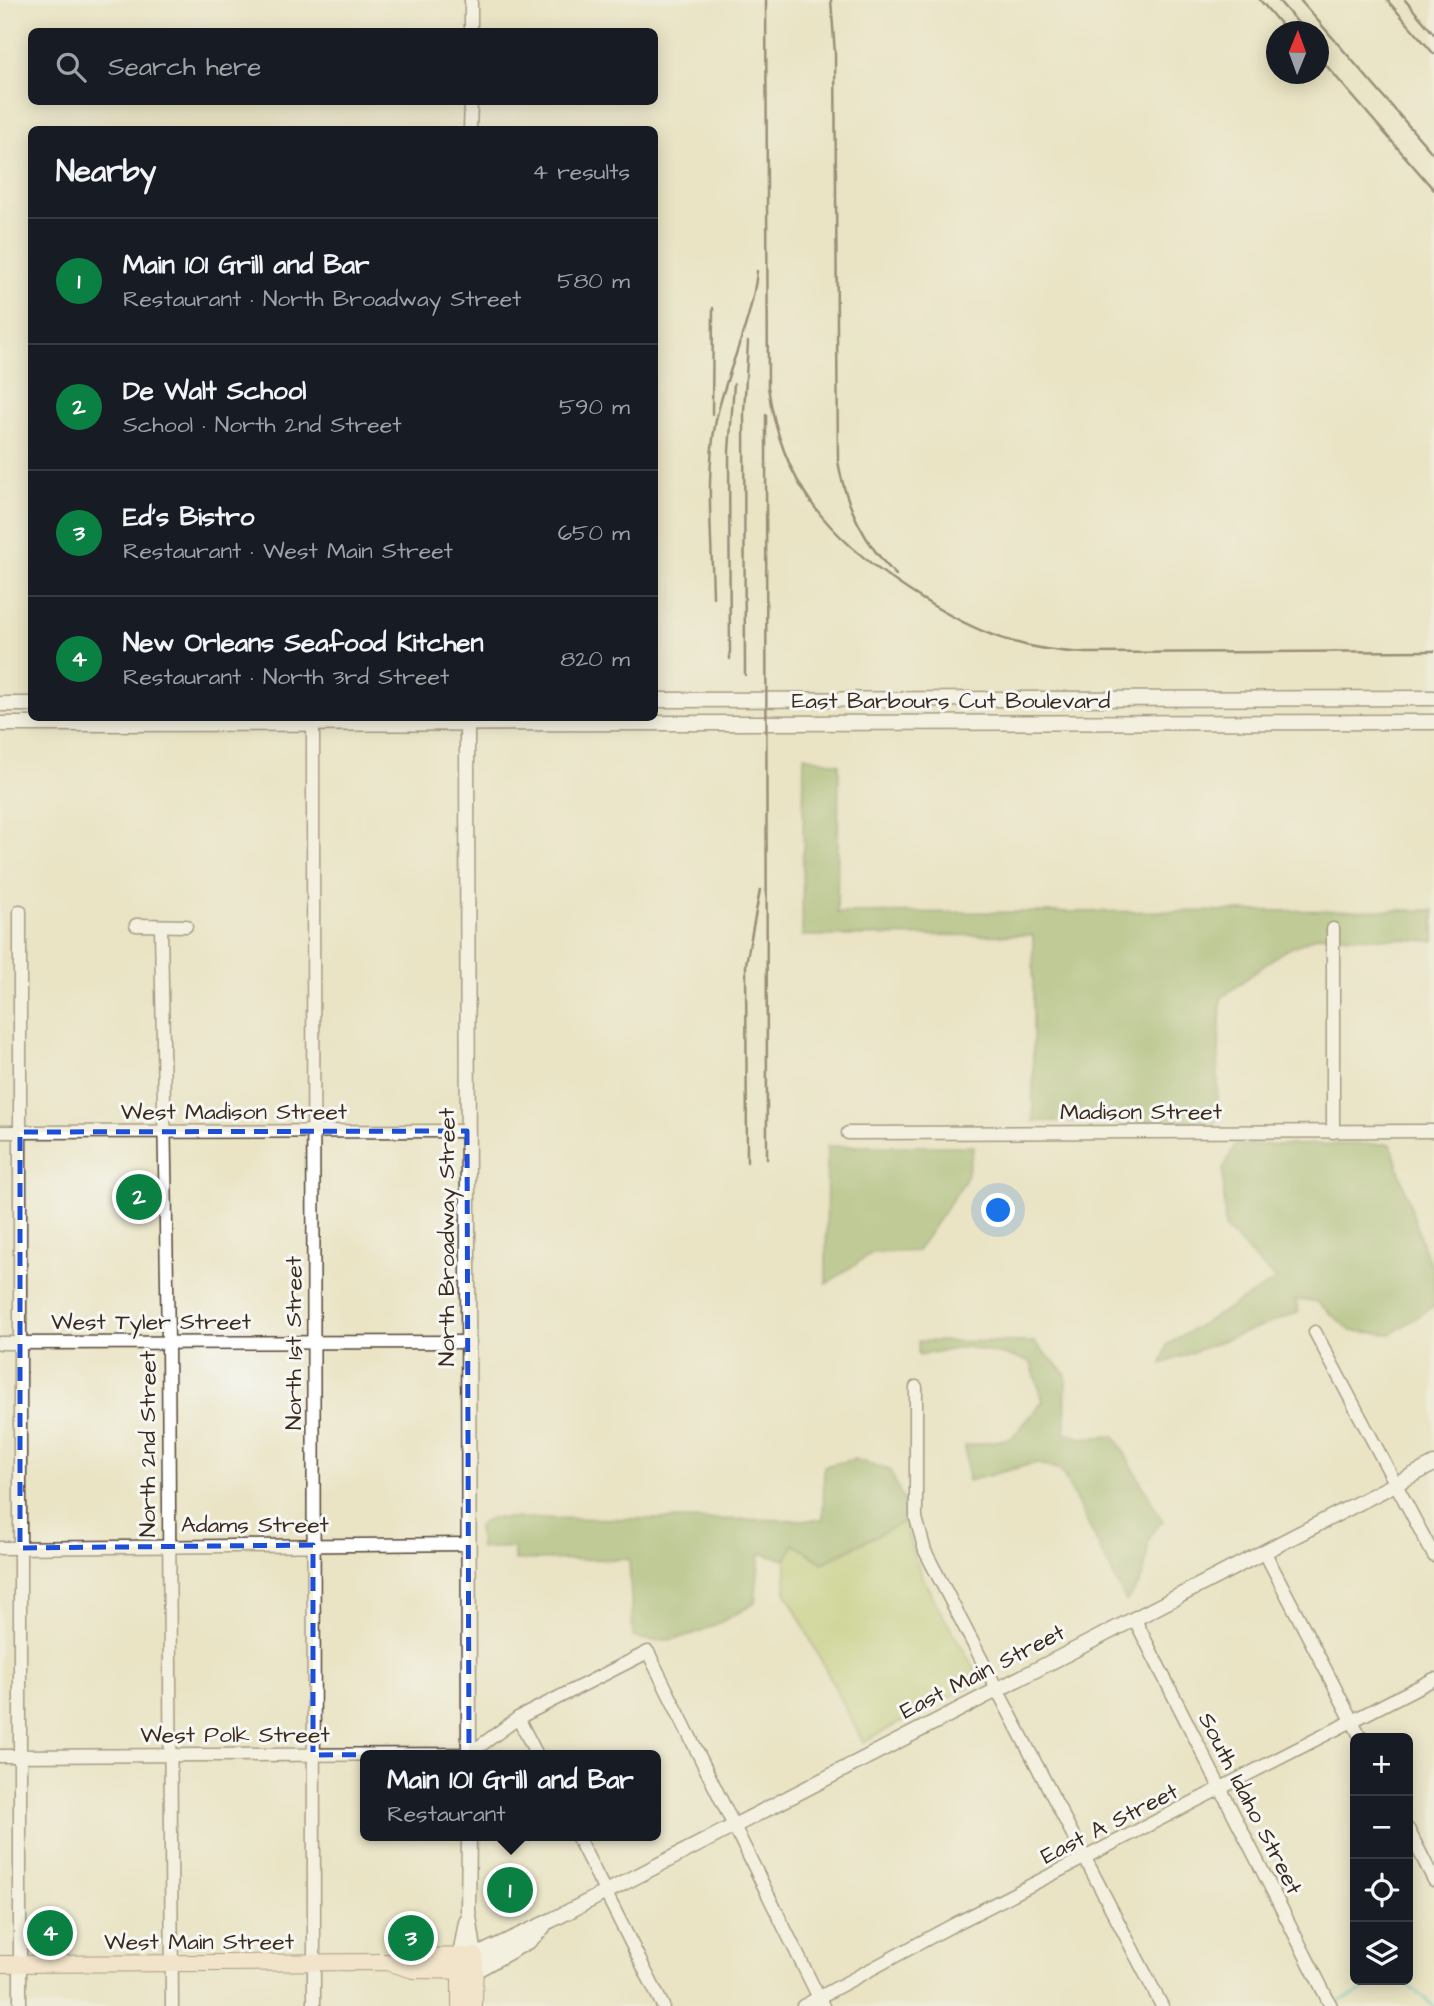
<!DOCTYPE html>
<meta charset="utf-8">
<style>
body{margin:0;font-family:"Architects Daughter",sans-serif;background:#242831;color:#f1f3f6}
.controls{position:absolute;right:21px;bottom:21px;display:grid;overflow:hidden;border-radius:10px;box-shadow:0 4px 18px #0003}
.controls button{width:63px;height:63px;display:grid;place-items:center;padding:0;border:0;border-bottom:2px solid #363941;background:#171b24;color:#f1f3f6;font:35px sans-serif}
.compass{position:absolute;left:1266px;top:21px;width:63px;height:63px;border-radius:50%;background:#171b24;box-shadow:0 4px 18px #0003;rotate:1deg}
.you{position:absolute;left:999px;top:1211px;width:24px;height:24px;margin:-18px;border:5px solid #fff;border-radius:50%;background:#1a73e8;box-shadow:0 0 0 10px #1a73e833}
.badge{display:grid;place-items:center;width:46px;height:46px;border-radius:50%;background:#0b8043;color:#fff;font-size:23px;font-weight:700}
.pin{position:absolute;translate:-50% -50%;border:4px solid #fff;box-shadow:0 2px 7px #0006}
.popup{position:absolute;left:360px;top:1750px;width:301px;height:91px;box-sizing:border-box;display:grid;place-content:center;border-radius:10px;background:#171b24;filter:drop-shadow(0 2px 5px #0005);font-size:23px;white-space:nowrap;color:#9ea1a6}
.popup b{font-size:26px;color:#f1f3f6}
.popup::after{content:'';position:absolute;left:50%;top:100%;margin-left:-14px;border:14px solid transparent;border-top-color:#171b24}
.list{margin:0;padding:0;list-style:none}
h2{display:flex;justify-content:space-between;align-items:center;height:91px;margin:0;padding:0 28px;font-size:30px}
h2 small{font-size:23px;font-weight:400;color:#9ea1a6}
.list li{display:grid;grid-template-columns:46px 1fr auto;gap:21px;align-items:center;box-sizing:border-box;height:126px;padding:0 28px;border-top:2px solid #363941}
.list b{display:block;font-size:26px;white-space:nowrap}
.list p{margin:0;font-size:23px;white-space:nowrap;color:#9ea1a6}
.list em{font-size:23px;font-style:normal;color:#9ea1a6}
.icon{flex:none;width:38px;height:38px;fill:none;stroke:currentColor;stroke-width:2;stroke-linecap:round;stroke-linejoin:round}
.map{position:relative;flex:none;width:1434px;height:2006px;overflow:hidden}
.search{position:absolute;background:#171b24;box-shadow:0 4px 18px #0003;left:28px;top:28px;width:630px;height:77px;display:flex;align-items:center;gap:18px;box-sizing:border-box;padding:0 24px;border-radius:10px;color:#9ea1a6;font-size:26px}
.panel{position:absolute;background:#171b24;box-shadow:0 4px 18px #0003;left:28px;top:126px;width:630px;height:595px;border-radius:10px}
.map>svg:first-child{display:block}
</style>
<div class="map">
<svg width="1434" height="2006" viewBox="0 0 1434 2006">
<rect width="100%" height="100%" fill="#f6f6f2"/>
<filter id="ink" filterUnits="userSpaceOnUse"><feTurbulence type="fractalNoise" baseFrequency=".0143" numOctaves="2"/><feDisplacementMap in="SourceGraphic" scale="14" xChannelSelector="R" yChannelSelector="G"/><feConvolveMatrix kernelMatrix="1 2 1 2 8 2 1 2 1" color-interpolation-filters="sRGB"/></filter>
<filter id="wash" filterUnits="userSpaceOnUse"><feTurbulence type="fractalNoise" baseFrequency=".00686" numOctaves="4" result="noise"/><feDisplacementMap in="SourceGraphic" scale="28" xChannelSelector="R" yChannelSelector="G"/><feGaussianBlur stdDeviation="1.57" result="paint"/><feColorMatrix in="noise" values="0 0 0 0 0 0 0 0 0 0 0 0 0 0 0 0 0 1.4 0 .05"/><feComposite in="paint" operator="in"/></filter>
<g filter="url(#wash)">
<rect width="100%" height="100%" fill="#eae4c4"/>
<path fill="#b2c76b" stroke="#767844" stroke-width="2" d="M906 1520C909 1571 957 1636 981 1680L863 1742 786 1592V1560L794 1544 823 1563Z"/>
<g fill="#8dac5f" stroke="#646b3e" stroke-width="2">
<path d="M804 756 839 764 837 913 1434 910V941L1320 935 1282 952 1221 998 1216 1122 1033 1121V935L802 936Z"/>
<path d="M1391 1144 1424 1250 1434 1270V1306L1391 1334 1351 1331 1316 1301 1295 1300 1299 1312 1162 1364 1167 1345 1276 1280 1225 1228 1223 1170 1235 1145Z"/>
<path d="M827 1146H974L966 1179 917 1251 872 1253 826 1284Z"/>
<path d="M918 1341 1034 1342 1066 1374 1065 1432 1080 1438 1115 1436 1163 1522C1142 1535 1150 1557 1142 1578 1138 1587 1133 1594 1126 1601L1061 1470 1036 1463 968 1481 965 1446 1012 1438 1043 1401 1030 1361 967 1347 918 1355Z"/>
<path d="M855 1459 890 1470 905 1504 906 1520 823 1563 794 1544 786 1560 760 1553 755 1603C719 1624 675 1650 633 1637L629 1559 514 1560V1548H480L478 1526 491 1518 823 1520 824 1466Z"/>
</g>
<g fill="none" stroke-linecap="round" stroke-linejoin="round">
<g stroke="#55c3cb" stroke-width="2.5">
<path d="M1401 1980 1434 2006"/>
<path d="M1338 2002 1386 1980"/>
</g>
</g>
</g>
<g filter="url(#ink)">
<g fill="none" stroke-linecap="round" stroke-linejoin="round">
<defs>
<g id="minor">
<path d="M471 32V0"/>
<path d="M470 130 471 102"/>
<path d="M313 723 314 2006"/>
<path d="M20 911V2006"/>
<path d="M136 925 186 926"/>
<path d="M161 926 168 1342 172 2006"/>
<path d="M1333 929V1132"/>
<path d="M0 1132 467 1131"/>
<path d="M848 1133 1434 1131"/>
<path d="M1315 1332 1434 1556"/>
<path d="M0 1343 470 1342"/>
<path d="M916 1387V1518L925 1551 1162 2006"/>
<path d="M0 1548 469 1544"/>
<path d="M1264 1551 1361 1738"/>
<path d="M1134 1618 1331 2006"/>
<path d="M518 1718 537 1755"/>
<path d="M0 1756 469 1754 518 1718 648 1652 823 2006"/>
<path d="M1408 1829 1434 1880"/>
<path d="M577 1836 663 2006"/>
<path d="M803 2006 953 1925 1434 1679"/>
</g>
<g id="tertiary">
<path d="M654 700 1434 698"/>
<path d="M0 704H32"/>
<path d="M467 718 469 1755"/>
<path d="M0 724 1434 722"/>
<path d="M469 1836 468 1910 475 1956 552 1920 1434 1464"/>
<path d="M460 1956 466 1922"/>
<path d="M475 1971 529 1941 543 1928"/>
</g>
<g id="secondary">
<path d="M0 1964 387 1962 413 1970 475 1971"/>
<path d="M398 1964 413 1957 475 1956 474 2006"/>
<path d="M460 2006V1962"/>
</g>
</defs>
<use href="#minor" stroke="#554637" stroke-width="15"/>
<use href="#tertiary" stroke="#554637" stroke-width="17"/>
<use href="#secondary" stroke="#554637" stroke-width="18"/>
<use href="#minor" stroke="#fff" stroke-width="12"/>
<use href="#tertiary" stroke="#fff" stroke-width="14"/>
<use href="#secondary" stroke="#fde4d1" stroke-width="16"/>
<g stroke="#3b2a1e" stroke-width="2.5">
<path d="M766 0 768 387C782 485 828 537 908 590 968 629 1013 650 1086 653L1434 651"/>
<path d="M831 0 835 54 838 461C845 504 865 545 896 575"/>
<path d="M1260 0 1287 32"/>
<path d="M1278 0 1306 32"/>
<path d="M1300 0 1434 155"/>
<path d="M1387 0 1434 54"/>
<path d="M1405 0 1434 34"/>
<path d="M1318 56 1434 190"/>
<path d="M712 414 713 308"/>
<path d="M766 415 767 1159"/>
<path d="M713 597C712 541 705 474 716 420 727 369 752 323 757 271"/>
<path d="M730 659 729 451 734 384"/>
<path d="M745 675 744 412 748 342"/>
<path d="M747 1162 746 964 760 890"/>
</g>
</g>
</g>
<path d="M0 0H1434V2006H0ZM467 1131 469 1754 313 1755V1545L20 1548V1132Z" fill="#eae4c4" fill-opacity=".55" fill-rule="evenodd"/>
<path fill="none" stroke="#1d4ed8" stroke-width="5" stroke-dasharray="14 9" stroke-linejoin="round" d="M467 1131 469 1754 313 1755V1545L20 1548V1132Z"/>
<g text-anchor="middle" stroke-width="6" stroke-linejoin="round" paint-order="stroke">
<g font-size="23" fill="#3b2a1e" stroke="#f6f6f2">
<text x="951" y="708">East Barbours Cut Boulevard</text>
<text x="234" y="1119">West Madison Street</text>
<text x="1141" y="1119">Madison Street</text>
<text transform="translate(446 1237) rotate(-90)" y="8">North Broadway Street</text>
<text x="151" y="1329">West Tyler Street</text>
<text transform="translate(293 1343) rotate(-90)" y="8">North 1st Street</text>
<text transform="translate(147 1444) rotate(-90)" y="8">North 2nd Street</text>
<text x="255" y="1532">Adams Street</text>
<text transform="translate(982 1671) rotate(-27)" y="8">East Main Street</text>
<text x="235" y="1742">West Polk Street</text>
<text transform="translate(1251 1803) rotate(63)" y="8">South Idaho Street</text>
<text transform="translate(1109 1823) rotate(-27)" y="8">East A Street</text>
<text x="199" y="1949">West Main Street</text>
</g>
</g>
</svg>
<div class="controls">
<button>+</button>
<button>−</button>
<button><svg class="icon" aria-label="locate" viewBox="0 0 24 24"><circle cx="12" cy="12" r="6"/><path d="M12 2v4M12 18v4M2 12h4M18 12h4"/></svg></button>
<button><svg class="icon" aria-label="layers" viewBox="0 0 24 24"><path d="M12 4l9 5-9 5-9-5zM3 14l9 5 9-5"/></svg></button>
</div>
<svg class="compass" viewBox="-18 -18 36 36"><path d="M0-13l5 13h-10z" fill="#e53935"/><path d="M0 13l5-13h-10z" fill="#9ea1a6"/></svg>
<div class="you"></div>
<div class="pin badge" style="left:510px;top:1890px">1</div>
<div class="popup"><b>Main 101 Grill and Bar</b>Restaurant</div>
<div class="pin badge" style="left:139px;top:1197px">2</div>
<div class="pin badge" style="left:411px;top:1938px">3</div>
<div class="pin badge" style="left:50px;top:1933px">4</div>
<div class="search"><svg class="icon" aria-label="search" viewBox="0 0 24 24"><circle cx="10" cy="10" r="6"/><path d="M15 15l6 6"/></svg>Search here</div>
<section class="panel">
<h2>Nearby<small>4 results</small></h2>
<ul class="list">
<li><span class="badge">1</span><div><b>Main 101 Grill and Bar</b><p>Restaurant · North Broadway Street</p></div><em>580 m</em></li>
<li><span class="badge">2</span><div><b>De Walt School</b><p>School · North 2nd Street</p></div><em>590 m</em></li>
<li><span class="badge">3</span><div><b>Ed's Bistro</b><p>Restaurant · West Main Street</p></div><em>650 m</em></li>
<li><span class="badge">4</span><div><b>New Orleans Seafood Kitchen</b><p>Restaurant · North 3rd Street</p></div><em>820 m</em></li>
</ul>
</section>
</div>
